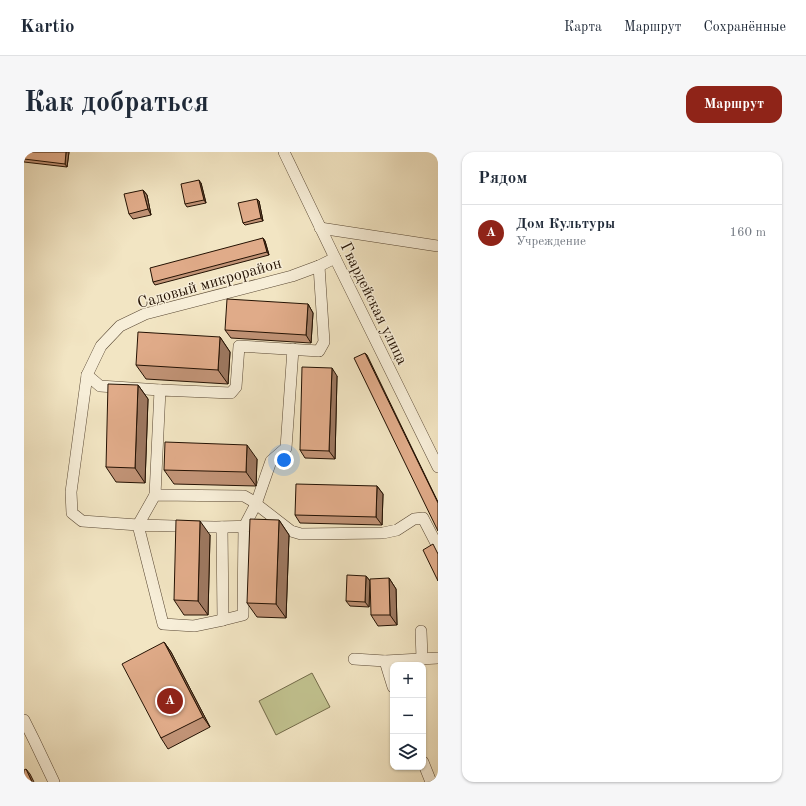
<!DOCTYPE html>
<html lang="ru">
<meta charset="utf-8">
<style>
body{margin:0;font-family:"Old Standard TT",serif;background:#f6f6f7;color:#1f2937}
.controls{position:absolute;right:12px;bottom:12px;display:grid;overflow:hidden;border-radius:8px;box-shadow:0 1px 3px #0004}
.controls button{width:36px;height:36px;display:grid;place-items:center;padding:0;border:0;border-bottom:1px solid #e0e1e3;background:#fff;color:#1f2937;font:20px sans-serif}
.you{position:absolute;left:260px;top:308px;width:14px;height:14px;margin:-10px;border:3px solid #fff;border-radius:50%;background:#1a73e8;box-shadow:0 0 0 6px #1a73e833}
.badge{display:grid;place-items:center;width:26px;height:26px;border-radius:50%;background:#8f2418;color:#fff;font-size:13px;font-weight:700}
.pin{position:absolute;translate:-50% -50%;border:2px solid #fff;box-shadow:0 1px 4px #0006}
.list{margin:0;padding:0;list-style:none}
h2{display:flex;justify-content:space-between;align-items:center;height:52px;margin:0;padding:0 16px;font-size:17px}
h2 small{font-size:13px;font-weight:400;color:#747a83}
.list li{display:grid;grid-template-columns:26px 1fr auto;gap:12px;align-items:center;box-sizing:border-box;height:56px;padding:0 16px;border-top:1px solid #e0e1e3}
.list b{display:block;font-size:15px;white-space:nowrap}
.list p{margin:0;font-size:13px;white-space:nowrap;color:#747a83}
.list em{font-size:13px;font-style:normal;color:#747a83}
.icon{flex:none;width:22px;height:22px;fill:none;stroke:currentColor;stroke-width:2;stroke-linecap:round;stroke-linejoin:round}
.map{position:relative;flex:none;width:414px;height:630px;overflow:hidden;border-radius:12px}
header{display:flex;align-items:center;gap:24px;box-sizing:border-box;height:56px;padding:0 20px;background:#fff;border-bottom:1px solid #e0e1e3}
header strong{font-size:19px}
nav{display:flex;gap:22px;margin-inline-start:auto;font-size:14px}
.intro{display:flex;align-items:center;justify-content:space-between;box-sizing:border-box;height:96px;padding:0 24px}
h1{margin:0;font-size:28px}
.button{padding:10px 18px;border-radius:12px;background:#8f2418;color:#fff;font-size:14px;font-weight:700}
main{display:flex;gap:24px;padding:0 24px}
aside{flex:1;background:#fff;border-radius:12px;box-shadow:0 1px 3px #0004}
.map>svg:first-child{display:block}
</style>
<header>
<strong>Kartio</strong>
<nav><a>Карта</a><a>Маршрут</a><a>Сохранённые</a></nav>
</header>
<div class="intro"><h1>Как добраться</h1><a class="button">Маршрут</a></div>
<main>
<div class="map">
<svg width="414" height="630" viewBox="0 0 414 630">
<rect width="100%" height="100%" fill="#f2e5c3"/>
<filter id="stains"><feTurbulence type="fractalNoise" baseFrequency=".005" numOctaves="4"/><feColorMatrix values="0 0 0 0 .2 0 0 0 0 .09 0 0 0 0 .02 0 0 0 .5 -.17"/></filter>
<radialGradient id="worn" r=".72"><stop offset=".6" stop-color="#630" stop-opacity="0"/><stop offset="1" stop-color="#630" stop-opacity=".3"/></radialGradient>
<path fill="#c1c28f" stroke="#726a49" d="M288 521 306 555 252 583 235 549Z"/>
<g fill="none" stroke-linecap="round" stroke-linejoin="round">
<defs>
<g id="minor">
<path d="M260 0 311 106 414 315"/>
<path d="M296 76 414 94"/>
<path d="M311 106 295 114 268 124 121 162 96 174 77 194 63 223 47 340 48 361 58 369 114 373 131 343 220 344 227 348 267 379 277 382 359 381 373 378 390 367 399 366 414 395"/>
<path d="M63 223 76 234 136 238"/>
<path d="M131 343 136 238 207 241 212 235 215 194 295 199 300 190 295 114"/>
<path d="M239 373C198 377 156 374 114 373L139 472 170 474 199 468 219 463 220 375 232 352 247 309 262 296 269 197"/>
<path d="M198 375 199 468"/>
<path d="M397 479 398 506"/>
<path d="M330 507 361 509 414 506"/>
<path d="M361 509 369 535"/>
<path d="M0 568 10 588 30 630"/>
<path d="M399 610 407 630"/>
</g>
</defs>
<use href="#minor" stroke="#584733" stroke-width="12"/>
<use href="#minor" stroke="#f7eed8" stroke-width="11"/>
</g>
<g fill="#c19376" stroke="#241203">
<path d="M0 0H45L43 15 0 10Z"/>
<path d="M177 31 182 51 163 55 161 52Z"/>
<path d="M119 38 123 43 127 63 109 67 105 62Z"/>
<path d="M235 49 239 69 221 73 219 71Z"/>
<path d="M239 86 241 89 245 103 131 133 129 130Z"/>
<path d="M284 152 289 161 287 191 207 186 201 178Z"/>
<path d="M196 185 206 200 204 232 122 227 112 213Z"/>
<path d="M313 224 311 307 281 306 276 298Z"/>
<path d="M114 233 124 247 121 331 92 330 82 315Z"/>
<path d="M233 307 232 334 150 332 140 318Z"/>
<path d="M353 334 359 342 358 373 276 371 271 363Z"/>
<path d="M255 368 265 383 262 466 233 465 223 451Z"/>
<path d="M186 383 184 463H160L150 448Z"/>
<path d="M342 424 346 429 345 455 326 454 322 449Z"/>
<path d="M365 426 372 437 373 473 354 474 347 463Z"/>
<path d="M140 490 147 500 186 575 144 597 137 586Z"/>
</g>
<g fill="#9d7860" stroke="#241203">
<path d="M42 0H45L43 15 41 12Z"/>
<path d="M175 28 177 31 182 51 180 48Z"/>
<path d="M119 38 123 43 127 63 124 57Z"/>
<path d="M233 47 235 49 239 69 237 66Z"/>
<path d="M239 86 241 89 245 103 243 100Z"/>
<path d="M284 152 289 161 287 191 282 183Z"/>
<path d="M196 185 206 200 204 232 194 218Z"/>
<path d="M341 201 343 203 414 350V351Z"/>
<path d="M308 216 313 224 311 307 305 299Z"/>
<path d="M114 233 124 247 121 331 111 316Z"/>
<path d="M223 293 233 307 232 334 222 320Z"/>
<path d="M353 334 359 342 358 373 352 365Z"/>
<path d="M255 368 265 383 262 466 252 452Z"/>
<path d="M176 369 186 383 184 463 174 449Z"/>
<path d="M342 424 346 429 345 455 341 450Z"/>
<path d="M365 426 372 437 373 473 366 463Z"/>
<path d="M140 490 147 500 186 575 179 565Z"/>
<path d="M2 617 6 622 10 630H8Z"/>
</g>
<g fill="#e0ab89" stroke="#241203">
<path d="M0 0H42L41 12 0 7Z"/>
<path d="M175 28 180 48 161 52 157 32Z"/>
<path d="M119 38 124 57 105 62 100 42Z"/>
<path d="M233 47 237 66 219 71 214 51Z"/>
<path d="M239 86 243 100 129 130 126 116Z"/>
<path d="M203 147 284 152 282 183 201 178Z"/>
<path d="M114 180 196 185 194 218 112 213Z"/>
<path d="M341 201 414 351V379L330 206Z"/>
<path d="M278 215 308 216 305 299 276 298Z"/>
<path d="M84 232 114 233 111 316 82 315Z"/>
<path d="M141 290 223 293 222 320 140 318Z"/>
<path d="M272 332 353 334 352 365 271 363Z"/>
<path d="M226 367 255 368 252 452 223 451Z"/>
<path d="M152 368 176 369 174 449 150 448Z"/>
<path d="M409 392 414 402V429L399 398Z"/>
<path d="M323 423 342 424 341 450 322 449Z"/>
<path d="M365 426 366 463H347L346 427Z"/>
<path d="M140 490 179 565 137 586 98 512Z"/>
<path d="M2 617 8 630H0V618Z"/>
</g>
<g text-anchor="middle" stroke-width="3" stroke-linejoin="round" paint-order="stroke">
<g font-size="16" fill="#241203" stroke="#f7eed8">
<text transform="translate(185 130) rotate(-16)" y="6">Садовый микрорайон</text>
<text transform="translate(351 151) rotate(64)" y="6">Гвардейская улица</text>
</g>
</g>
<rect width="100%" height="100%" filter="url(#stains)"/>
<rect width="100%" height="100%" fill="url(#worn)"/>
</svg>
<div class="controls">
<button>+</button>
<button>−</button>
<button><svg class="icon" aria-label="layers" viewBox="0 0 24 24"><path d="M12 4l9 5-9 5-9-5zM3 14l9 5 9-5"/></svg></button>
</div>
<div class="you"></div>
<div class="pin badge" style="left:146px;top:549px">A</div>
</div>
<aside>
<h2>Рядом<small></small></h2>
<ul class="list">
<li><span class="badge">A</span><div><b>Дом Культуры</b><p>Учреждение</p></div><em>160 m</em></li>
</ul>
</aside>
</main>
